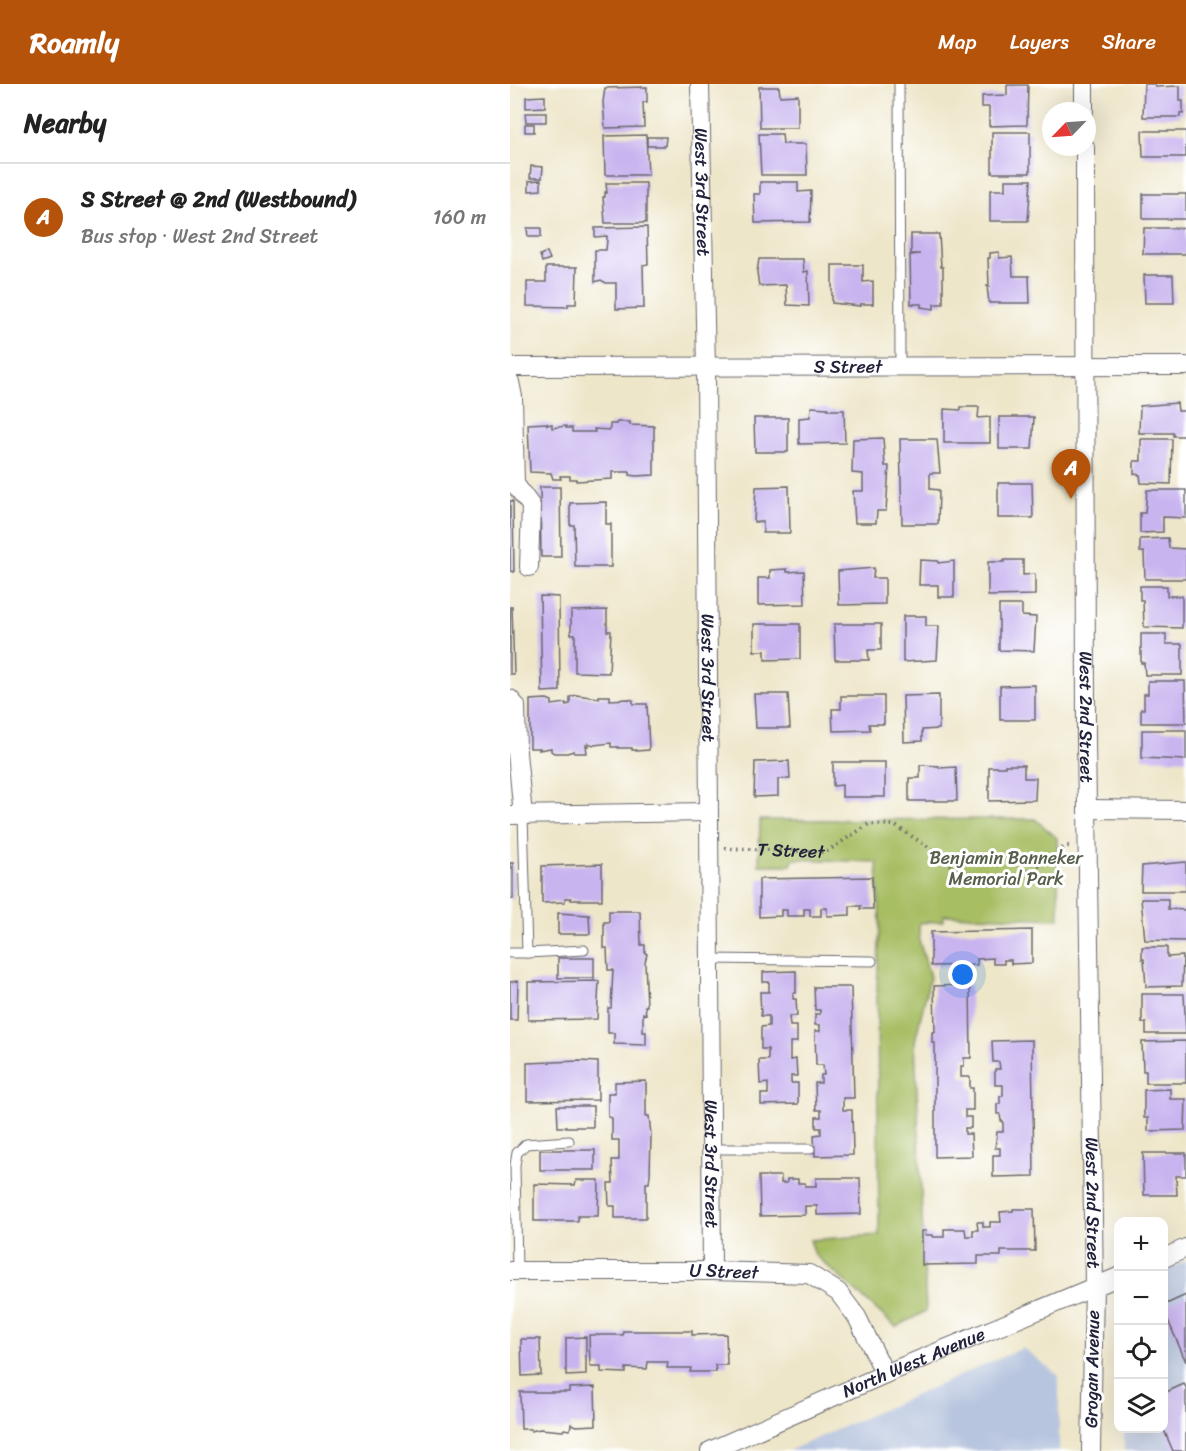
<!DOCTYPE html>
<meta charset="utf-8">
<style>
body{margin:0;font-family:Sriracha,sans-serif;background:#f6f6f6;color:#222}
.controls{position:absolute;right:18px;bottom:18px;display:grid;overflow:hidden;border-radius:12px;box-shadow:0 6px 24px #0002}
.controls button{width:54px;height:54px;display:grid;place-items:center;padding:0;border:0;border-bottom:2px solid #e0e0e0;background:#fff;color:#222;font:30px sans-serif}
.compass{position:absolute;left:532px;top:18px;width:54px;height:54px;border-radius:50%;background:#fff;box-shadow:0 6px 24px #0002;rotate:245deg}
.you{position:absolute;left:453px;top:891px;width:21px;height:21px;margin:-15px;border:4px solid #fff;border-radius:50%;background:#1a73e8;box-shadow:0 0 0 9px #1a73e833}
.badge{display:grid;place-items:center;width:39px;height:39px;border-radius:50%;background:#b45309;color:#fff;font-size:20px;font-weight:700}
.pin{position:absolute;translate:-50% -50px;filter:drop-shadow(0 2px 3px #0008)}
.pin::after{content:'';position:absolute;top:32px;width:21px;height:18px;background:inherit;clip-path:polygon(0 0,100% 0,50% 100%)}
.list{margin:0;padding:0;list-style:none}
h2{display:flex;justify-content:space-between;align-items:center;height:78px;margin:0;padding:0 24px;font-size:26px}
h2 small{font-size:20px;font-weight:400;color:#767676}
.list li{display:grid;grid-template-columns:39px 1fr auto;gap:18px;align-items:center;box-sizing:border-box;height:108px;padding:0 24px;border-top:2px solid #e0e0e0}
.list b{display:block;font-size:22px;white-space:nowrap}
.list p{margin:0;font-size:20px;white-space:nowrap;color:#767676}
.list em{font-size:20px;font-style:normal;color:#767676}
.icon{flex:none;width:33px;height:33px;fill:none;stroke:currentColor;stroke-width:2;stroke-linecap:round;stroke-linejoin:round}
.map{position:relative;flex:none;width:676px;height:1367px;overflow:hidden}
header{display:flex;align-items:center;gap:36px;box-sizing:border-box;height:84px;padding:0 30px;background:#b45309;color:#fff}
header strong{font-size:28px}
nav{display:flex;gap:33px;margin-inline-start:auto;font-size:21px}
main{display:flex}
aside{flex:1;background:#fff}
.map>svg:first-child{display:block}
</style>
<header>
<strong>Roamly</strong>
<nav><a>Map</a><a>Layers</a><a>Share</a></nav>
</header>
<main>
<aside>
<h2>Nearby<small></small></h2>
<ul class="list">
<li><span class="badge">A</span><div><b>S Street @ 2nd (Westbound)</b><p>Bus stop · West 2nd Street</p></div><em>160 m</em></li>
</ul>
</aside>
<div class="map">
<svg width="676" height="1367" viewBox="0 0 676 1367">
<rect width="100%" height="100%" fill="#fff"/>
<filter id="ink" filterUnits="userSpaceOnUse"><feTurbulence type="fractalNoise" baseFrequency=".0167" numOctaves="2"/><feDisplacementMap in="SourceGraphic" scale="12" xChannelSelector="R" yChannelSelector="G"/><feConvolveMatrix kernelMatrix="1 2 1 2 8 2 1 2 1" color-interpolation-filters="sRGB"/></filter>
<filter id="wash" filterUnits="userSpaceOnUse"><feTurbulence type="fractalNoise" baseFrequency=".008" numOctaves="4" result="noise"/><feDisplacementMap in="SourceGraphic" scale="24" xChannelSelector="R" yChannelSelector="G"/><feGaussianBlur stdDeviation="1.35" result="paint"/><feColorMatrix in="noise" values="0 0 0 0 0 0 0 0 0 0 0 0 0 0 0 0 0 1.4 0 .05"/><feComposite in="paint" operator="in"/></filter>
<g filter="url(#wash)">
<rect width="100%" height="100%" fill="#eee6c9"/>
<g fill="#b7c5de">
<path d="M676 1177V1367H614V1345L654 1344V1186Z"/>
<path d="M513 1264 549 1292V1367H278Z"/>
</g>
<path fill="#a7be63" stroke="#64704f" stroke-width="1.5" d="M525 735 547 754 549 835 434 831 433 837 409 839V856L420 893 405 957 416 1227 386 1243 305 1171 300 1156 369 1151 367 907 370 838 367 778 283 775 281 781H249L250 736Z"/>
<g id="blocks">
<g fill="#c8b4ef">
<path d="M634 0H645V3L670 2V17H673V30L670 29V33H633Z"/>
<path d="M497 1H518L517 41 479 42V23H472V12L497 11Z"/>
<path d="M137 3V18H133L134 43 95 44 93 18 95 4Z"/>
<path d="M249 3H269L270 12 288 11V44H250Z"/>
<path d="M35 12V23L16 24V13Z"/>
<path d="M15 29H36V38H16Z"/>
<rect x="15" y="40" width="9" height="8"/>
<path d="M632 47H676V73H633Z"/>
<rect x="482" y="48" width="38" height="41"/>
<path d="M249 50H272L273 60H296L297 91H251Z"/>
<path d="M136 51 138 91H95L94 52Z"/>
<path d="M137 53H156L155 62H137Z"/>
<path d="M21 82 33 83 32 94H20Z"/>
<path d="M31 96V106L19 107V97Z"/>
<path d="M495 96H521L518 137H480V106H495Z"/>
<path d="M250 98H288V108L301 107 300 138 245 139 244 110H250Z"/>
<path d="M96 99H136V139H95L93 113H95V108L97 109Z"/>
<rect x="633" y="110" width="43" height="25"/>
<path d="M137 143 138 180 133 181 134 224 106 225V199H96L91 196 85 198V166H96L97 156V152L85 153V144Z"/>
<path d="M17 144H31V153H18Z"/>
<path d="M634 144H676V170H633Z"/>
<path d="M401 150H429L431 183H433V220H424V225L411 223V220H401L400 171 410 170H401Z"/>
<path d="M37 168 40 175 32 178 30 171Z"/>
<path d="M489 168V174L502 173 503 192H519L520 219H479L477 202 479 203 478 174H480V169Z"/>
<path d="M249 175H293L294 188 298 187 299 222 277 221 276 201 249 202 247 188Z"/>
<path d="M322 181H353V198L363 197V220H350L351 222 322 219Z"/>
<path d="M36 183H67L66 220H58V223L17 222V198H36Z"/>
<path d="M634 191H663L664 219H635Z"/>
<path d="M667 319 668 327H676V352H663V349H629L630 322Z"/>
<path d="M301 323 318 324V326H334L335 359 289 360V334L300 333Z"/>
<path d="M451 323H469L468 334 480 333V359H434V325L451 326Z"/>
<path d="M489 333H524L522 365H489Z"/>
<path d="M244 334H278V368H245Z"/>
<path d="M107 338H120V341L144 342V391L126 392 120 391V388H102V395L66 397V395H60V392H50L51 395H43L41 389 20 388 18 340 37 339V341L42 340V344L56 342V344H62V348H85L84 345 100 346V340H106Z"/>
<path d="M373 354 375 382H379L376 427H367L366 439H345L343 407H353V390L342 389 343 355Z"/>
<path d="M390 355H427L430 389H420V405L429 406 428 440H392Z"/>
<path d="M631 355H662L661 400 631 399 630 391 624 390V377H631Z"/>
<path d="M488 399H522L523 434H488Z"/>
<path d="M279 402 280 449H253V438H244L246 403Z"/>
<path d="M30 403H50L51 473H31Z"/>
<path d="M637 406H676V434L653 433V448L630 449V429H635Z"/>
<path d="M0 417H3L4 488 0 487Z"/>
<path d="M96 418V440H101V483H65L64 441H60V419Z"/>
<path d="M658 454 659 464 676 465V495H635L634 468H630V455Z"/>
<path d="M410 476 428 477V479L444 477V513H428V501H409Z"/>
<path d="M494 476H513V491L525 490V511L478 512V478H494Z"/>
<path d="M364 484 363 494H375V520L329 521 328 487Z"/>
<path d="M277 485V488L294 487 295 520 248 521V494H260V486Z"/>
<path d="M630 502H657V512H672V544L634 543 633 516H630Z"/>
<path d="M30 512 49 513 50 607 32 608Z"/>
<path d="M489 521H512V532L526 533 524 567 489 566Z"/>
<path d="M0 523H2L4 590H0Z"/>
<path d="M97 526V547H101L99 589 65 588V550H61V527Z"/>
<path d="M393 532H416V542H429L427 576 393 578Z"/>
<path d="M244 540H290V575L255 576V567H244Z"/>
<path d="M324 540H371V566H358L359 576H325Z"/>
<path d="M631 550H656V560H672V591H635L634 579H631Z"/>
<path d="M638 597H675L676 639H631V625H634V610H638Z"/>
<path d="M525 601V636H490V602Z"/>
<path d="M244 610H278L280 644H246Z"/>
<path d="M66 611 89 614V612H100V616L118 615 123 616V620H137L139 666 126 667V666H122V664H108V663H101V659L84 661 78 659V662L76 661 77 669H64V667L57 669H44L41 667V664L29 666 30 664H20V616L37 615 42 617V621L56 619V621L60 620V613Z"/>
<path d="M429 611V645L412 646V657L394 658 393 612Z"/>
<path d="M331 612H374V640H359L360 646 323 647 322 625H331Z"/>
<path d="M632 646H676V676L632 674Z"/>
<path d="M279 677 280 695H268V712L244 713 245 678Z"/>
<path d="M323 678H375V713H332V701L323 702Z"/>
<path d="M410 681 429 682V684L446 683 447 717H399V694H410Z"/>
<path d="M495 681H514V694H526L525 716 479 717V683H495Z"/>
<path d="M676 778V807H631L632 782Z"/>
<rect x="0" y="779" width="3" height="36"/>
<path d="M92 780V816H61V814H55V818L32 819V782Z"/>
<path d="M362 793 363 825H350L351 822H340V831L317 832V824H311V832H300V825H294V832H277V826H271V832L249 833V795Z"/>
<path d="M631 815H658V825L676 826V857L635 856Z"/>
<path d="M99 827H130L131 861H135V869L137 870 135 878 137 922H135L136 930 133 929V948H136V961L104 960V949H98V924H101L103 886H98L97 864H94V838H99Z"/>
<path d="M48 829 79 831 80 850H48Z"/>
<path d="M522 846V879L501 880V876H494V880H483V874L467 875V881L421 882V848Z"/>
<path d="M632 863H657V873L673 872 672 902 636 903 634 875H632Z"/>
<rect x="48" y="874" width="36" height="20"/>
<path d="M286 887V909H283V915H286L287 932H279L280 942H287V958H280V976L286 975 287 992H281V999H288V1020L251 1021V1010H258V999L250 1000 249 976H258V965H251V943L259 942V932H251L250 908H259V898H253V888Z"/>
<path d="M8 897 7 936H0V898Z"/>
<path d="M89 897 87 935 18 936V898Z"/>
<path d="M460 901 461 974H454V982H451V993H460V1004H463V1026H455V1033H461V1044H455V1050H461L462 1072 425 1073V959H422V948H425L424 902Z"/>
<path d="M304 903H341L344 1014H333V1026H342L343 1071 305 1072 304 1051 311 1050V1044H306V1033H311V1026H306L305 999H311V991H314L313 981H306L305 947H310V941H305V930H310V926H305Z"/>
<path d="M632 910H674L676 950H636V939H632Z"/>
<path d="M522 956 524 1092 483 1093V1071H490V1064H485L487 1048H493V1037H491L490 1030H487V1020H490V1012H493V1001H485V985H490L489 978H483L482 957Z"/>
<path d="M676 957V999H636V987H633L632 958Z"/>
<path d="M69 977 88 978V1016L17 1017V979Z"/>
<path d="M136 997V1032H139L141 1051 140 1090 139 1099H136V1134H105V1122H99L98 1099H103L102 1076H109V1056H102V1034L98 1033V1009H105V998Z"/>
<path d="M660 1005V1015H676L675 1046 638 1047V1034H634V1006Z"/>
<path d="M47 1022H83V1043H48Z"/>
<rect x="30" y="1066" width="55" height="20"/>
<path d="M633 1069H676V1092H666L667 1111H634Z"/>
<path d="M249 1092H271V1099H277V1095H288V1099H295V1102H306V1094H350L351 1130 307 1131V1122H295V1131L250 1132Z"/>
<path d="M66 1096H89L88 1132H68V1137H24V1100L65 1101Z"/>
<path d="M503 1125H524L525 1167H491V1172H468V1180L412 1181V1147H416L415 1151H423V1153H434V1145H455L456 1152H463V1146H468L467 1138H473V1143H480V1138H491L490 1128 503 1127Z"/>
<path d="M676 1211V1278L654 1227V1221Z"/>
<path d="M113 1247H182V1251L216 1250 217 1281H205L206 1288H180L181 1284H157L158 1278H138L137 1285 116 1284V1289L91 1288V1282H80L79 1251H113Z"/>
<path d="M76 1253V1291L56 1292V1254Z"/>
<path d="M11 1255H30L31 1291 12 1292Z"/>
<path d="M674 1300 676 1303V1367H663L654 1346V1309Z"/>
<path d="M85 1303 86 1341 66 1342 61 1340 60 1346 54 1345 53 1347 30 1345 21 1347V1345H11L10 1308H59V1304Z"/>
</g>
</g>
</g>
<g filter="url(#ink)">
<use href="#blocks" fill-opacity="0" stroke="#69676d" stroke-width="1.5"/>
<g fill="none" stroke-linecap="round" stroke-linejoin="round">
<defs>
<g id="lane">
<path d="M389 0 390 283"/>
<path d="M13 731 17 869 74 866"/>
<path d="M0 869H17"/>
<path d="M200 875 362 877"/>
<path d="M201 1065H300"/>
<path d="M7 1187 5 1081 7 1069 16 1060 59 1057"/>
</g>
<g id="street">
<path id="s2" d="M190 0 196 284 202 1187"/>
<path d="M574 0V27"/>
<path id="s3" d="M575 63 576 655 584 1203 581 1367"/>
<path id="s4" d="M0 283 676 282"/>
<path d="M0 298 3 313 5 400 21 422 19 483"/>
<path d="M0 615 6 622 7 669 13 731"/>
<path d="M578 725 676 726"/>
<path d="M0 731 199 728"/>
<path d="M654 1174 676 1164"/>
<path id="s5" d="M0 1187H202L299 1190 328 1208 347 1233 375 1290"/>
<path id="s6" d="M200 1367 375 1290 608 1193"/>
</g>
</defs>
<use href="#lane" stroke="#69676d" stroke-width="11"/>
<use href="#street" stroke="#69676d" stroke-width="20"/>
<path stroke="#69676d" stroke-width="4" stroke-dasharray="1.5 4.5" stroke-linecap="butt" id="s1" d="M215 764 316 768 359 740 384 741 423 766 444 783 475 798 494 799 528 782 556 762H559"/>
<use href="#lane" stroke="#fff" stroke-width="9"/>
<use href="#street" stroke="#fff" stroke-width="18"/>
</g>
</g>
<g text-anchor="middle" stroke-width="6" stroke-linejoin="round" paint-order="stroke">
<g font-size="18" fill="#22223b" stroke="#fff">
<text dy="6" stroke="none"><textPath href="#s2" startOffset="108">West 3rd Street</textPath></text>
<text dy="6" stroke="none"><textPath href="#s4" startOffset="338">S Street</textPath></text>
<text dy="6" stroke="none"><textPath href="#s2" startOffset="594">West 3rd Street</textPath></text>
<text dy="6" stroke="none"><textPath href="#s3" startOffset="570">West 2nd Street</textPath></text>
<text dy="6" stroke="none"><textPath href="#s1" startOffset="66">T Street</textPath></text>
<text dy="6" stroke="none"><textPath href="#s2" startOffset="1080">West 3rd Street</textPath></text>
<text dy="6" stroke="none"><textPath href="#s3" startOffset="1056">West 2nd Street</textPath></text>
<text dy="6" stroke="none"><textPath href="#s5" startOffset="214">U Street</textPath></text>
<text dy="6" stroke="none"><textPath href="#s6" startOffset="222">North West Avenue</textPath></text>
<text transform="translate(582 1285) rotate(-89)" y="6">Grogan Avenue</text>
</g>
<g font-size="18" fill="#57604b" stroke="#fff">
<text x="496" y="780">Benjamin Banneker<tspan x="496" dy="21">Memorial Park</tspan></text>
</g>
</g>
</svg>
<div class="controls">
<button>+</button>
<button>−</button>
<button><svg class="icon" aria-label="locate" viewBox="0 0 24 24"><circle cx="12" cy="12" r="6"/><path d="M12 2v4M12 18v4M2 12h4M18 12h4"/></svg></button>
<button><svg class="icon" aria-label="layers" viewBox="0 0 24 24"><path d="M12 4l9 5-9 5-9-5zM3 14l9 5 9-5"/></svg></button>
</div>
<svg class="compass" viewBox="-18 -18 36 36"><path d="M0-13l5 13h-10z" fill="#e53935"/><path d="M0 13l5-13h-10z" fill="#767676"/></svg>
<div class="you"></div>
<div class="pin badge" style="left:561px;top:415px">A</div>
</div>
</main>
